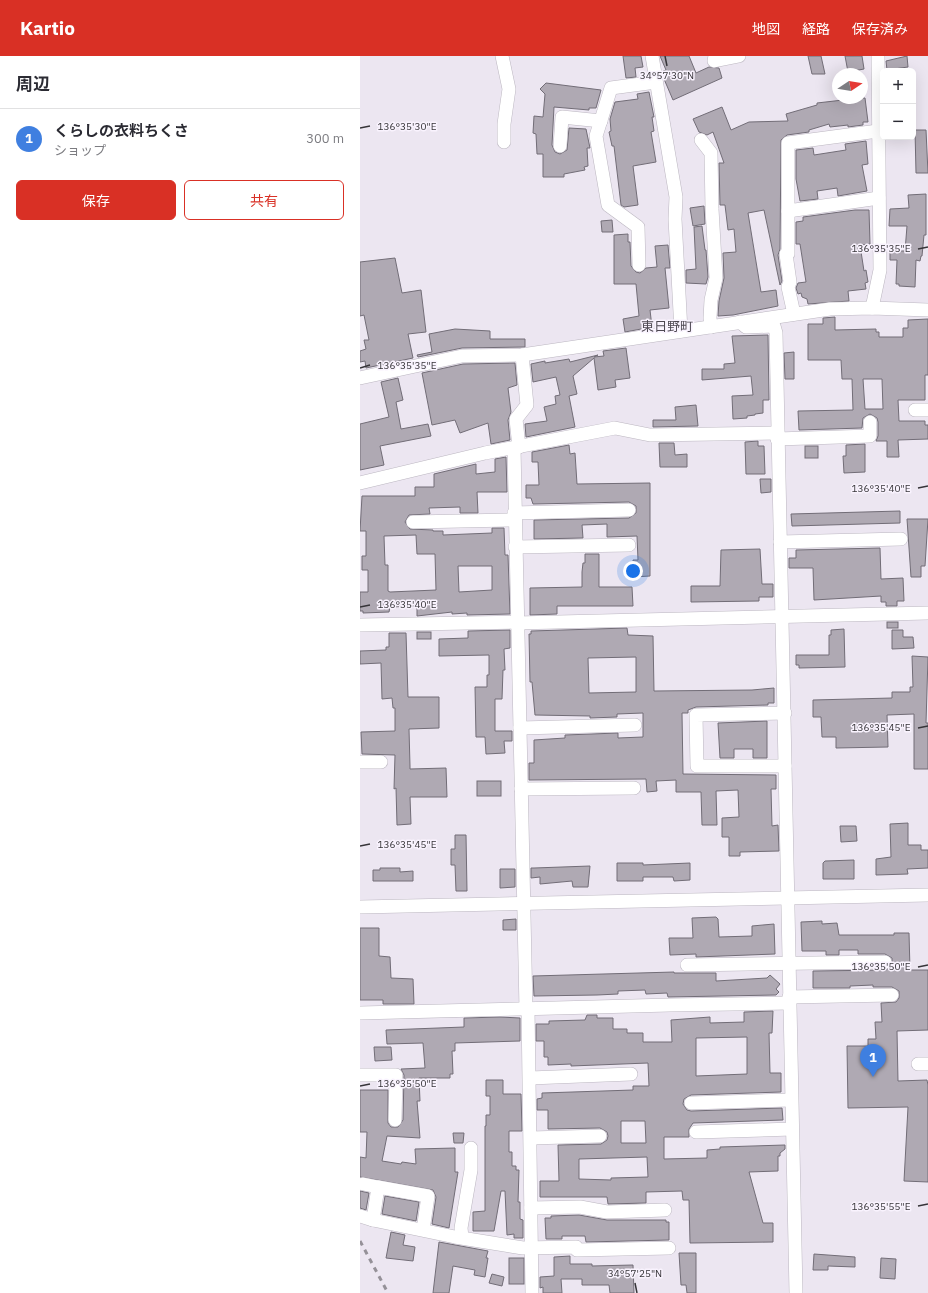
<!DOCTYPE html>
<html lang="ja">
<meta charset="utf-8">
<style>
body{margin:0;font-family:"IBM Plex Sans","Noto Sans JP",sans-serif;background:#f7f7f7;color:#2b2b33}
.controls{position:absolute;right:12px;top:12px;display:grid;overflow:hidden;border-radius:6px;box-shadow:0 4px 16px #0002}
.controls button{width:36px;height:36px;display:grid;place-items:center;padding:0;border:0;border-bottom:1px solid #e1e1e2;background:#fff;color:#2b2b33;font:20px sans-serif}
.compass{position:absolute;left:472px;top:12px;width:36px;height:36px;border-radius:50%;background:#fff;box-shadow:0 4px 16px #0002;rotate:78deg}
.you{position:absolute;left:273px;top:515px;width:14px;height:14px;margin:-10px;border:3px solid #fff;border-radius:50%;background:#1a73e8;box-shadow:0 0 0 6px #1a73e833}
.badge{display:grid;place-items:center;width:26px;height:26px;border-radius:50%;background:#d93025;color:#fff;font-size:13px;font-weight:700}
.pin{position:absolute;translate:-50% -33px;filter:drop-shadow(0 1px 2px #0008)}
.pin::after{content:'';position:absolute;top:21px;width:14px;height:12px;background:inherit;clip-path:polygon(0 0,100% 0,50% 100%)}
.list{margin:0;padding:0;list-style:none}
h2{display:flex;justify-content:space-between;align-items:center;height:52px;margin:0;padding:0 16px;font-size:17px}
h2 small{font-size:13px;font-weight:400;color:#7c7c81}
.list li{display:grid;grid-template-columns:26px 1fr auto;gap:12px;align-items:center;box-sizing:border-box;height:60px;padding:0 16px;border-top:1px solid #e1e1e2}
.list b{display:block;font-size:15px;white-space:nowrap}
.list p{margin:0;font-size:13px;white-space:nowrap;color:#7c7c81}
.list em{font-size:13px;font-style:normal;color:#7c7c81}
.actions{display:flex;gap:8px;padding:12px 16px}
.actions a{flex:1;padding:9px 0;border:1px solid #d93025;border-radius:6px;text-align:center;font-size:14px;color:#d93025}
.actions .main{background:#d93025;color:#fff}
.map{position:relative;flex:none;width:568px;height:1237px;overflow:hidden}
header{display:flex;align-items:center;gap:24px;box-sizing:border-box;height:56px;padding:0 20px;background:#d93025;color:#fff}
header strong{font-size:19px}
nav{display:flex;gap:22px;margin-inline-start:auto;font-size:14px}
main{display:flex}
aside{flex:1;background:#fff}
.map>svg:first-child{display:block}
</style>
<header>
<strong>Kartio</strong>
<nav><a>地図</a><a>経路</a><a>保存済み</a></nav>
</header>
<main>
<aside>
<h2>周辺<small></small></h2>
<ul class="list">
<li><span class="badge" style="background:#3f7fe0">1</span><div><b>くらしの衣料ちくさ</b><p>ショップ</p></div><em>300 m</em></li>
</ul>
<div class="actions"><a class="main">保存</a><a>共有</a></div>
</aside>
<div class="map">
<svg width="568" height="1237" viewBox="0 0 568 1237">
<rect width="100%" height="100%" fill="#ece6f1"/>
<g fill="#afa9b3" stroke="#726d77" fill-rule="evenodd">
<path d="M263 0H281L283 11 275 12 276 21 266 22Z"/>
<path d="M300 0H329L336 17 349 11 359 12 362 22 313 44 304 23 306 21 303 15 306 14Z"/>
<path d="M448 0H461L465 18H452Z"/>
<path d="M485 0H502L504 13 488 16Z"/>
<path d="M547 0 548 11 527 14 526 5Z"/>
<path d="M186 27 241 34 236 52H229V54L194 51 192 89 195 96 200 98 207 94 209 72 226 73 230 92H227L228 110 224 111 225 114 204 118V121H183V98H177L176 78 173 77 174 60 183 61 185 38 180 33Z"/>
<path d="M289 36 294 61H292L294 75 291 76 296 106 273 110 278 149 264 151 261 149 254 90H252L249 76 251 75 250 63 255 46 278 43 277 38Z"/>
<path d="M482 42H505L508 66H503V69L488 71V69L470 71 469 68 449 74V76L427 79 421 84 420 193 418 199 422 225 420 229 404 154 388 157 401 236 416 234 418 250 373 259 358 260 359 245 364 222 363 197 376 196 374 173 368 174 365 149H360L359 107H364L353 76 347 79 339 76 333 63 362 51 371 74 389 66 428 65 426 58 457 49V47L483 44Z"/>
<path d="M555 74H566L568 117H556Z"/>
<path d="M506 85 508 108 502 109 507 135 478 140 477 132 457 135 458 143 440 145 436 123V94L453 92 454 99 486 94 485 88Z"/>
<path d="M566 138V179H564L562 200H561L560 205 556 204 555 231 539 230V228H536L537 204H530V195H545L547 170H529L530 153 549 152 548 139Z"/>
<path d="M344 150 345 168 333 170 330 152Z"/>
<path d="M495 154H509L510 188 500 189 504 215 506 214 508 226 505 227 506 233 488 235 489 245 448 248 447 243 442 241 441 237 438 238 436 232 438 227 446 226 440 188H436V166L443 165V161Z"/>
<path d="M252 164 253 176H242L241 165Z"/>
<path d="M342 170 345 194H346L348 221 346 228 326 227V214L336 213 334 171Z"/>
<path d="M268 178V186H270L271 210 276 216 280 217 286 212 297 211 295 190 308 189 310 212H305L309 252 290 254 292 271 265 276 263 263 279 260 276 228H254V179Z"/>
<path d="M35 202 42 237 61 234 66 276 48 278 53 302 6 312 5 305 0 306V295L6 293 4 284H9L4 259 0 260V206Z"/>
<path d="M475 261V274L516 273V276H519V281H543V272H548V264L568 263V319H565V344H538L539 365H565V369H568V383L538 384 539 401H527V385H516L518 380V366L517 362 510 358 503 362 502 372 439 374 438 355 493 354 492 323H482L481 304H448V268H463V262ZM503 323H522L523 353H505Z"/>
<path d="M95 273 130 275V283H165V291L102 292 58 301 57 299 72 296 69 278Z"/>
<path d="M408 279 409 344H403V357L395 358V359L387 360V362L373 363 372 340 393 339 391 320 342 324V313H364V308L375 307 372 280Z"/>
<path d="M266 292 270 322 255 324 256 331 238 334 234 302 213 320 217 338 209 340 215 371 166 381 165 368 187 365 184 351 196 348 195 340 200 339 196 321 173 326 171 308 185 305V307L209 303 210 306 238 299 234 301 244 300 243 295Z"/>
<path d="M434 296V323H425L424 297Z"/>
<path d="M155 307 157 329 148 332 151 356 148 364 150 384 131 388 128 367 100 377 95 364 72 369 62 317 103 308Z"/>
<path d="M38 322 43 344 36 346 41 373 68 368 71 380 20 390 24 409 0 414V368L29 361 21 326Z"/>
<path d="M336 349 338 370 293 371V364H316L315 351Z"/>
<path d="M398 385V390H404L405 418H386L385 386Z"/>
<path d="M299 387H314L315 399 327 398V411H300Z"/>
<path d="M505 388V416L484 417 483 400H486V389Z"/>
<path d="M209 389 210 398 215 397 217 428 290 427V520L274 521 273 504H278L277 480 247 481V468L222 469 223 482 174 483V464L269 462 276 457V450L269 446 173 448 171 442H166V429H179L178 406H172V396Z"/>
<rect x="445" y="390" width="13" height="12"/>
<path d="M146 401 147 436H117L118 457H100V451L69 452 70 458 49 459 45 466 50 473 73 474V475H83V479L132 477V472H144L145 499H148L150 558 107 559V557L92 558V556L57 560V550L30 551 29 556 3 557V555H0V536H8V514H2V500H6V475H0L2 440H55V431H74V418L116 408V418L135 416V403ZM56 479 57 498H75L76 534 30 536 28 535V509H25L24 480ZM98 510H132V534L99 536Z"/>
<path d="M400 423H411V436L401 437Z"/>
<path d="M540 455V467L432 470 431 458Z"/>
<path d="M547 463H568L565 510H561V521H551Z"/>
<path d="M520 492 521 523 543 522 544 545H537V550H526V546H521V540L454 544 453 512H429V502H436V494Z"/>
<path d="M400 493 402 528H413V541H399V545L331 546V530H360L361 494Z"/>
<path d="M225 498H239V531H272L273 550H197V558L170 559V532L222 531V516L223 507H225Z"/>
<rect x="527" y="566" width="11" height="6"/>
<path d="M267 572 268 579 293 580 294 635 392 634 414 632V647H408V649L336 651 328 654V657H322L323 718 416 719V733H411L412 770 418 769 419 795 380 796V800H369V781H362V762L379 761 378 734 356 735 357 769H342L341 736H316V724L296 725 297 735 287 736 286 723 169 724V707H174V684L205 682V679L258 677V682L283 681V657L257 658V661L230 662V660L175 659 172 626H170L169 578H171V575ZM276 601V636L229 637 228 602Z"/>
<path d="M484 573 485 611 439 612V609H436V599H469V579H471V574Z"/>
<path d="M150 574V592L144 593 145 614H143L142 643H135V675H152V685H144L145 697 126 698 125 681H116L115 631H127V619H129V599L79 600V583L108 582V575Z"/>
<path d="M532 574H543V581H553L554 592 532 593Z"/>
<rect x="57" y="576" width="14" height="7"/>
<path d="M29 577H46L48 641H79V672L49 673 50 710V713L86 712 87 741H50L51 768 37 769 36 732 34 733 35 699 2 698 1 676 35 675V652H33L32 642 22 643 21 607 0 608V595L26 594V591H29Z"/>
<path d="M552 600 568 601 566 667H568V713H554V658L527 659 528 691 476 692V681H462L461 661H453V644L532 642V636H550V631H553Z"/>
<path d="M407 665V702H393V693H374V702H360L358 667Z"/>
<rect x="117" y="725" width="24" height="15"/>
<path d="M548 767V789H561V794H568V812L547 813 548 818 516 819V803L531 801 530 768Z"/>
<path d="M480 770H496L497 785 481 786Z"/>
<path d="M95 779H106L107 835H96L95 809H91V793H95Z"/>
<path d="M494 804V823H463V807L465 805Z"/>
<path d="M257 807H283V809L330 807V824L314 825 313 821H283V825H257Z"/>
<path d="M230 810 228 831H213L212 825 180 828V821L171 822V812H174Z"/>
<path d="M20 812H40V816L53 815V825H13V814H20Z"/>
<path d="M140 813H155V831L140 832Z"/>
<path d="M356 861 358 863 359 881 392 880V870L414 868 415 898 336 901V898L310 899 309 882H333L332 862Z"/>
<path d="M156 863V874H143V864Z"/>
<path d="M462 865V868L477 867 479 879H534V877H549L550 914H568V974L537 975 538 1025 567 1024 568 1029V1126L544 1125 548 1051 488 1052 487 990H508V983H516L515 966H522L521 947 536 946 539 942V935L532 931H513V929L490 930V932H453V915L526 914 532 910V902L525 898H498V894H479V899H466V895H442L441 866Z"/>
<path d="M0 872H19V900L30 901 31 922 53 923 54 948H23V944H0Z"/>
<path d="M314 916V917H356V925L407 922 410 919 420 928 416 933 419 936 416 939 308 941 307 937 286 938 285 934 258 935V938L237 939 174 940 173 920Z"/>
<path d="M413 955 412 977H409L410 1017H421V1036L331 1039 324 1043 323 1048 327 1054 331 1055 422 1052 423 1064 333 1067 329 1073V1081H304V1103L347 1102V1094L360 1093V1091L425 1089V1093L420 1097V1100H418V1115L389 1116 403 1167H413V1186L330 1187 329 1144H323L322 1135 286 1136V1147L248 1148 247 1141H180V1125H199L198 1089 241 1088 247 1084 248 1080 247 1076 240 1072 188 1073V1054H177V1043L182 1042V1037L273 1034V1030H289L288 1007 211 1010V1008L188 1009V1001H184V985H176V968H189V965L225 964 227 959H237V962H253V973H267V977H283V986H312L311 964 350 961V967L384 966V956ZM387 981V1018L336 1020V982ZM261 1065H285L286 1087H261ZM287 1101 288 1121 251 1122V1124L219 1123V1103Z"/>
<path d="M140 961 160 962V985L95 987V995H92L93 1018H90V1022H59L60 1045H57L60 1082 27 1080 22 1105 41 1108 42 1106 56 1108 55 1093 95 1092V1116H98L89 1172 72 1168 76 1141 73 1134 0 1121V1101L6 1102 7 1076H0V1034H28V1067L31 1071H38L43 1064 44 1019 41 1013 65 1012 63 987 27 988 26 974 104 971V962Z"/>
<path d="M14 991H31L32 1004 15 1005Z"/>
<path d="M126 1024H143V1038H161L162 1075H149V1096H152V1110H156V1114H159L158 1146H160V1163L163 1164V1182H154V1178L147 1179 145 1135H141L134 1175H113V1156L125 1155V1070H126V1059H130V1040H126Z"/>
<path d="M93 1077H104L103 1087H94Z"/>
<path d="M0 1135 9 1137 6 1154 0 1152Z"/>
<path d="M25 1140 59 1146 56 1165 22 1158Z"/>
<path d="M219 1159 247 1164H306V1166H309V1184L226 1186 225 1180H202V1183H186L185 1162H191V1160Z"/>
<path d="M31 1176 45 1179 43 1189 55 1191 53 1205 26 1202Z"/>
<path d="M79 1186 128 1195 126 1202H128L125 1221 114 1219 115 1214 93 1210 89 1237H73Z"/>
<path d="M319 1197H336V1237H327L326 1229H321Z"/>
<path d="M454 1198 495 1201V1211L468 1210V1214H453Z"/>
<path d="M210 1200V1208H232V1210L273 1209 274 1237H250L249 1229H222V1223H201L202 1237H183V1231L180 1232V1221L194 1220V1201Z"/>
<rect x="149" y="1202" width="15" height="26"/>
<path d="M521 1202 536 1203 535 1223 520 1222Z"/>
<path d="M132 1218 144 1221 142 1230 129 1227Z"/>
</g>
<g fill="none" stroke-linecap="round" stroke-linejoin="round">
<defs>
<g id="minor">
<path d="M142 0 149 33 144 68V86"/>
<path d="M292 0 316 141 315 163 321 275"/>
<path d="M355 0 354 5 379 0"/>
<path d="M341 84 351 97 352 153 356 222 351 244 350 262 351 271"/>
<path d="M200 90 202 61 241 65"/>
<path d="M428 155 519 142"/>
<path d="M279 209 278 171 248 149 236 80 251 32 296 26"/>
<path d="M512 252 520 214 518 0"/>
<path d="M434 258 428 231 430 226 426 198H428V87L518 75"/>
<path d="M380 266 386 271 414 270 416 277 436 1237"/>
<path d="M0 322 102 300 162 299 470 253 512 252 568 254"/>
<path d="M555 354H568"/>
<path d="M417 383 510 380V366"/>
<path d="M159 391 156 363 167 349 162 299"/>
<path d="M154 392 166 953"/>
<path d="M0 427 125 397 255 372 290 379 418 377"/>
<path d="M154 457 269 454"/>
<path d="M53 466 154 464"/>
<path d="M420 486 541 483"/>
<path d="M155 491 269 489"/>
<path d="M157 567 568 557"/>
<path d="M0 569 157 566"/>
<path d="M425 657 336 659 337 710H425"/>
<path d="M160 672 275 669"/>
<path d="M0 706H21"/>
<path d="M161 733 274 732"/>
<path d="M0 851 568 839"/>
<path d="M327 909 525 906"/>
<path d="M429 941 532 939"/>
<path d="M168 953 172 1237"/>
<path d="M0 957 310 949 429 947"/>
<path d="M558 1008H568"/>
<path d="M0 1019H36L35 1064"/>
<path d="M170 1022 271 1018"/>
<path d="M331 1047 431 1044"/>
<path d="M336 1076 432 1073"/>
<path d="M171 1082 240 1080"/>
<path d="M3 1128 18 1131"/>
<path d="M171 1152 220 1151 247 1156 305 1154"/>
<path d="M0 1160 13 1164"/>
<path d="M63 1174 68 1140 18 1131 13 1164 95 1181 163 1192 216 1191 217 1194 309 1192"/>
<path d="M102 1181 101 1172 111 1114V1092"/>
</g>
</defs>
<use href="#minor" stroke="#bcb7c1" stroke-width="14"/>
<use href="#minor" stroke="#fff" stroke-width="13"/>
<path stroke="#959198" stroke-width="3" stroke-dasharray="5 5" stroke-linecap="butt" d="M0 1185 28 1237"/>
</g>
<path fill="none" stroke="#363438" stroke-width="1.5" d="M305 0 307 10M0 72 10 70M558 193 568 191M0 312 10 309M558 432 568 430M0 551 10 549M558 672 568 670M0 790 10 788M558 911 568 909M0 1030 10 1028M558 1150 568 1148M275 1227 277 1237"/>
<g text-anchor="middle" stroke-width="3" stroke-linejoin="round" paint-order="stroke">
<g font-size="13" fill="#4e4952" stroke="#f9f3fe">
<text x="307" y="275">東日野町</text>
</g>
</g>
<g font-size="10" text-anchor="middle" fill="#363438" stroke="#f9f3fe" stroke-width="3" stroke-linejoin="round" paint-order="stroke">
<text x="307" y="23">34°57'30"N</text>
<text x="47" y="74">136°35'30"E</text>
<text x="521" y="196">136°35'35"E</text>
<text x="47" y="313">136°35'35"E</text>
<text x="521" y="436">136°35'40"E</text>
<text x="47" y="552">136°35'40"E</text>
<text x="521" y="675">136°35'45"E</text>
<text x="47" y="792">136°35'45"E</text>
<text x="521" y="914">136°35'50"E</text>
<text x="47" y="1031">136°35'50"E</text>
<text x="521" y="1154">136°35'55"E</text>
<text x="275" y="1221">34°57'25"N</text>
</g>
</svg>
<div class="controls">
<button>+</button>
<button>−</button>
</div>
<svg class="compass" viewBox="-18 -18 36 36"><path d="M0-13l5 13h-10z" fill="#e53935"/><path d="M0 13l5-13h-10z" fill="#7c7c81"/></svg>
<div class="you"></div>
<div class="pin badge" style="left:513px;top:1021px;background:#3f7fe0">1</div>
</div>
</main>
